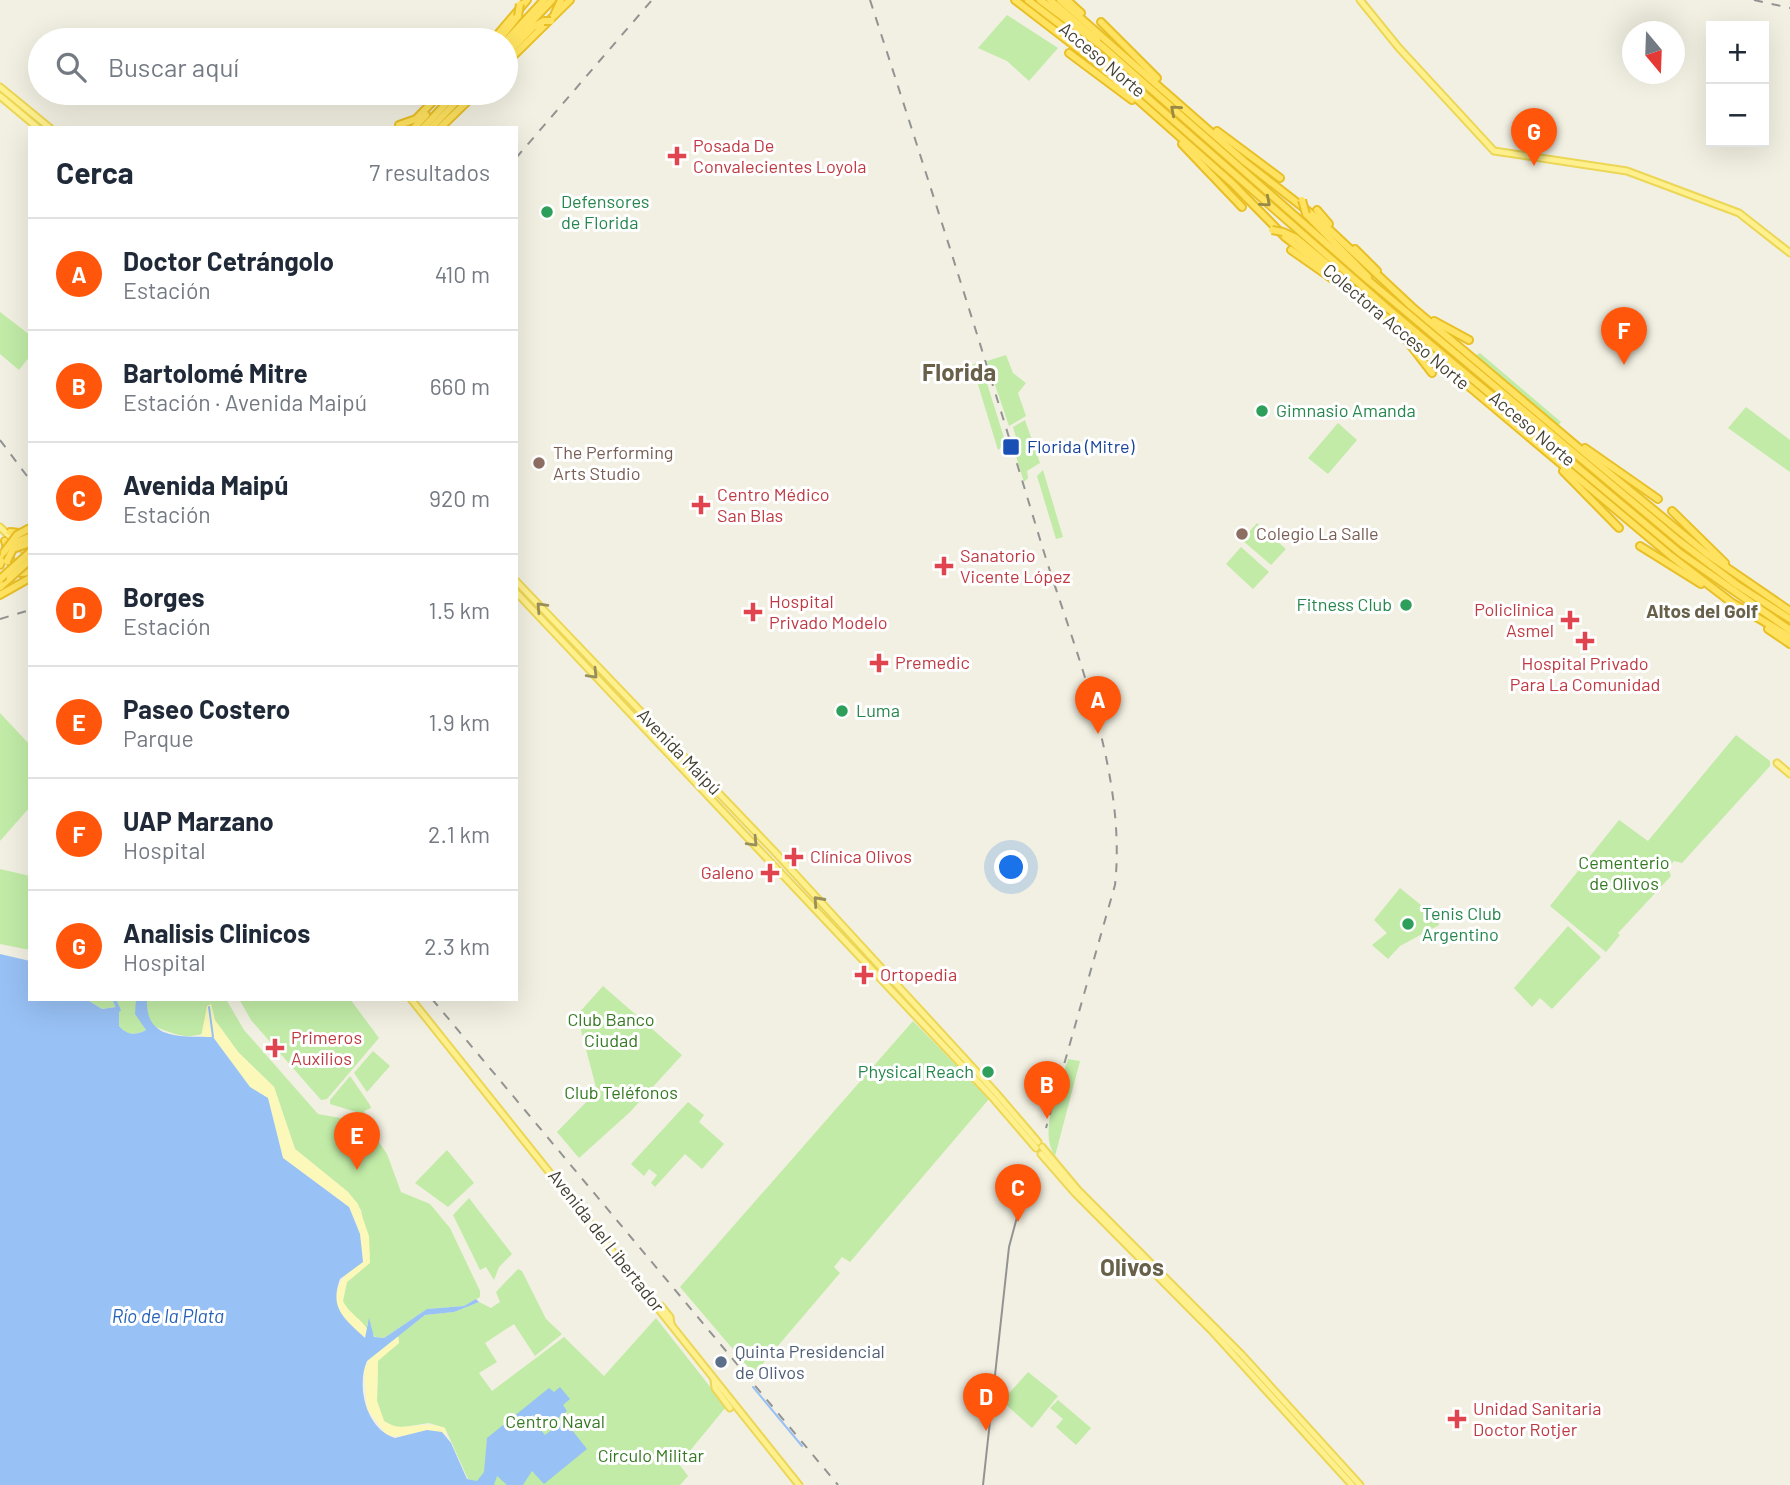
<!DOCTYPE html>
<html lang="es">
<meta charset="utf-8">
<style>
body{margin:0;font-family:Barlow,sans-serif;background:#f2f2f3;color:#1f2937}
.controls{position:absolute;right:21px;top:21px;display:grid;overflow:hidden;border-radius:0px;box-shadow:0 7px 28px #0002}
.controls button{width:63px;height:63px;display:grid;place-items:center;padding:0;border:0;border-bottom:2px solid #e0e1e3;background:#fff;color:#1f2937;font:35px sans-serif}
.compass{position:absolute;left:1622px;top:21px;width:63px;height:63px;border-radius:50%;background:#fff;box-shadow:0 7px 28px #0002;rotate:161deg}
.you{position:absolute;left:1012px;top:868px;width:24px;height:24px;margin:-18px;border:5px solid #fff;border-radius:50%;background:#1a73e8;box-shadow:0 0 0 10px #1a73e833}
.badge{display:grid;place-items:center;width:46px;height:46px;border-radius:50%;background:#ff560c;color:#fff;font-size:23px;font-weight:700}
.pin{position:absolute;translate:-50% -58px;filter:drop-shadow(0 2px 4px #0008)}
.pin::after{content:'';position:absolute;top:37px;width:24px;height:21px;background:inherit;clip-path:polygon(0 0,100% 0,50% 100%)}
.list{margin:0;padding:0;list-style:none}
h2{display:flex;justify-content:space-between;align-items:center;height:91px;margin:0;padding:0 28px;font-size:30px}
h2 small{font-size:23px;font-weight:400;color:#747a83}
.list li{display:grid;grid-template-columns:46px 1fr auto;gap:21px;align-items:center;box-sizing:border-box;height:112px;padding:0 28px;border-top:2px solid #e0e1e3}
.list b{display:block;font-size:26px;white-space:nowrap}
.list p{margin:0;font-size:23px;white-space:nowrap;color:#747a83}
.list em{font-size:23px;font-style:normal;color:#747a83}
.icon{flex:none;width:38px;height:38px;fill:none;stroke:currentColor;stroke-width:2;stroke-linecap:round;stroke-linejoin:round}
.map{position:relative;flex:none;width:1790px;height:1485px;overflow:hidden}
.search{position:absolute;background:#fff;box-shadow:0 7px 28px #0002;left:28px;top:28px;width:490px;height:77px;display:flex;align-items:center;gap:18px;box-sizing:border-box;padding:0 24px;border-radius:38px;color:#747a83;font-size:26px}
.panel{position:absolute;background:#fff;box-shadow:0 7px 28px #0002;left:28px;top:126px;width:490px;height:875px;border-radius:0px}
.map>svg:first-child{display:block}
</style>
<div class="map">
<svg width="1790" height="1485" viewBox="0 0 1790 1485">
<rect width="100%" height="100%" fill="#f2f0e2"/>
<g fill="#c1eba7">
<path d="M1007 15 1058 48 1029 81 1007 61 978 48Z"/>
<path d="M0 312 30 335V356L19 370 0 354Z"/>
<path d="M1480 353 1561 422 1558 426 1475 356Z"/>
<path d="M1006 355 1013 373 1026 383 1018 393 1026 416 1009 426 987 361Z"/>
<path d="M980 361 1006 444 998 450 972 365Z"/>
<path d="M1746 407 1790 440V472L1728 428Z"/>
<path d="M1025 420 1040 463 1027 471 1028 478 1024 482 1012 443 1017 441 1013 427Z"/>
<path d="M1338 423 1357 440 1328 474 1308 458Z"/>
<path d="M1043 470 1063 537 1056 539 1037 476Z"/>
<path d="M1257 523 1286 549 1271 565 1242 540Z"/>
<path d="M1241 547 1269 572 1253 589 1226 564Z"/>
<path d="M0 713 30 745V807L0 841Z"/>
<path d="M1736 735 1770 761V766L1682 863 1674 861 1668 868 1671 876 1618 933 1620 935 1606 952 1550 906 1619 820 1648 841Z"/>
<path d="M0 869 30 876V950L0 944Z"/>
<path d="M1400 888 1438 919 1439 925 1400 946 1388 959 1372 945 1387 933 1374 920Z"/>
<path d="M1568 926 1601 957 1552 1009 1540 998 1532 1007 1514 988Z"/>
<path d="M603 986 682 1055 630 1112 579 1158 557 1132 597 1091 577 1015Z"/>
<path d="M86 999H226L244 1030 318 1114 357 1121 372 1132 387 1154 401 1192 430 1204 450 1228 480 1291V1297L464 1306 427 1309 384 1338 375 1337 367 1323 369 1332C363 1320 349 1314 342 1301L347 1282 360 1271 370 1255 361 1210 348 1192 295 1149 274 1087 238 1052 220 1027C181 1045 178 1032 142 1023L146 1030C135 1036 127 1035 119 1026V1010L116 1007 102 1009Z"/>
<path d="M239 999H350L379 1038 327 1099 321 1100 251 1020Z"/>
<path d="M913 1021 989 1099 850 1262 842 1257 834 1267 840 1273 754 1374 680 1287Z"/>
<path d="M373 1051 390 1066 367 1092 354 1073Z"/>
<path d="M1068 1059 1080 1061 1055 1156C1038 1131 1059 1089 1068 1059Z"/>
<path d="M350 1076 370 1105 371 1108 364 1111 366 1115 330 1104V1100Z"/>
<path d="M688 1102 704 1115 699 1122 724 1144 702 1169 685 1154 655 1187 651 1183 657 1175 649 1169 644 1176 631 1164Z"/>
<path d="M447 1150 474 1183 448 1207 415 1183Z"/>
<path d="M469 1198 512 1254 499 1267 494 1280 486 1267 480 1270 453 1215Z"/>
<path d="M518 1269 522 1271 546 1319 562 1334 535 1356 514 1324 485 1343 497 1362 479 1373 492 1391 564 1337 604 1376 656 1318 726 1407 679 1464 688 1476 680 1485H484L468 1479 445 1428 429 1423 397 1428 384 1421 377 1401 378 1360 399 1343 398 1336 425 1315 454 1312 479 1302 491 1308 500 1302 496 1292Z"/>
<path d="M1028 1372 1058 1396 1032 1428 1002 1401Z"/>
<path d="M1058 1400 1091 1428 1076 1445 1056 1427 1063 1419 1050 1408Z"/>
</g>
<g fill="#fbf8b9">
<path d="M211 1004 215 1020 238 1052 274 1087 295 1149 348 1192 358 1204 369 1236 370 1263 347 1282 343 1301C349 1314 363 1320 369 1332L366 1338C359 1332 350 1327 344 1320 321 1297 347 1272 363 1255L357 1224 349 1207 283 1158 268 1098 250 1087 213 1037H201L207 1006Z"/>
<path d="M398 1336 399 1343 378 1361 377 1401 384 1421C403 1435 422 1418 445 1428L446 1435C427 1423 407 1441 387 1435L367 1409 364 1369 370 1358Z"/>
</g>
<path fill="#98c1f5" d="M0 954 30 961V999H86L102 1009 116 1007 119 1010V1026C127 1035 135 1036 146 1030L135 1014 136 999H147C145 1041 181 1036 213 1037L250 1087 268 1098 283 1158 349 1207 360 1234 363 1262 340 1279C329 1309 345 1319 365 1338L369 1318 374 1337 384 1338 427 1309 464 1306 476 1299 479 1302 454 1312 425 1315 367 1361C356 1386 366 1429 395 1438L427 1430 442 1432 451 1443 467 1479 477 1481 484 1472 487 1438 549 1388 554 1392 560 1387 570 1399 563 1405 567 1411 544 1429 533 1415 530 1418 545 1435 564 1420 587 1449 544 1484 532 1471 523 1485H507L497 1476 494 1485H0Z"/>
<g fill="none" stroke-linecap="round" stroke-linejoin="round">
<g stroke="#98c1f5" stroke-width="2">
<path d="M209 1007 213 1037"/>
<path d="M753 1387 802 1446"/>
</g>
<path stroke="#98c1f5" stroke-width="3.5" d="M114 999 119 1010"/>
<defs>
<g id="major">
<path d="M1360 0 1399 48 1494 151 1627 171 1739 213 1790 253"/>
<path d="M0 87 50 128"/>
<path d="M0 96 38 128"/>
<path d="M0 527 30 556"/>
<path d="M516 581 774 851 997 1094 1038 1142"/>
<path d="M516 592 993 1098 1036 1148"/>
<path d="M1777 763 1790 774"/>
<path d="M411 999 799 1485"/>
<path d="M1042 1147 1078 1190 1242 1355 1360 1485"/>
<path d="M1041 1154 1075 1193 1212 1331 1352 1485"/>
<path d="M661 1306 670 1317 671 1324"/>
<path d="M714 1380 715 1388 730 1408"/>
</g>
<g id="highway">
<path d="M1015 0 1093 60 1232 183 1285 237 1372 305 1671 556 1731 602 1790 637"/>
<path d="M1028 0 1092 49 1386 307 1680 553 1790 630"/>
<path d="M1040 0 1103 47 1362 275 1679 541 1737 585 1790 619"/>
<path d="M1050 0 1097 40"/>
<path d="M1060 0 1245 162 1318 219 1412 307 1592 459 1707 554 1790 611"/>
<path d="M1067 0 1081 13"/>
<path d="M555 13 561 0"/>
<path d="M1101 22 1157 78"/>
<path d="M493 40 527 0"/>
<path d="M499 40 518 16"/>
<path d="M506 41 544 0"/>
<path d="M506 49 552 0"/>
<path d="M1069 53 1132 100"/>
<path d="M506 55 533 27 544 21"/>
<path d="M506 63 570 0"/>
<path d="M399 125 416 119 441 93"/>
<path d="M414 128 426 115"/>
<path d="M423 128 456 93"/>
<path d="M431 128 465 93"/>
<path d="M440 128 476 93"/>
<path d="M1217 131 1280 178"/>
<path d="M1182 144 1242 207"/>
<path d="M1317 210 1329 224"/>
<path d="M1306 214 1368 277"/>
<path d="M1283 232 1296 238 1332 268"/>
<path d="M1355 249 1377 271"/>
<path d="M1291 250 1361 299"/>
<path d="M1434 321 1469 340"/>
<path d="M1405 338 1432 373"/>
<path d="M1585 448 1658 499"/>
<path d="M1563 471 1619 528"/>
<path d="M1672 511 1725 563"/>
<path d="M10 532 30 534"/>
<path d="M5 541 13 569 21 573 30 572"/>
<path d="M1640 546 1701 584"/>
<path d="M0 565 7 546"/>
<path d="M0 587 10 578"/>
<path d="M0 595 30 578"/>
<path d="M1768 629 1790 644"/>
</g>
</defs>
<use href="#major" stroke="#ecd656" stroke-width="9"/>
<use href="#highway" stroke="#e9bf26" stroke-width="10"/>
<use href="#major" stroke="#fff08e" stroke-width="5"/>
<use href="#highway" stroke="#ffe360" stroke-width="6"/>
<path stroke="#939393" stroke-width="2" d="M983 1485 1009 1247 1020 1206"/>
<g stroke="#939393" stroke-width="2" stroke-dasharray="9 9" stroke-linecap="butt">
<path d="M870 0C929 181 987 363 1042 546 1075 652 1127 773 1115 885L1046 1128"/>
<path d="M1754 0 1790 8"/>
<path d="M516 158 652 0"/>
<path d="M0 440 30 480"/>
<path d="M0 619 30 610"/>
<path d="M432 999 838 1485"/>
</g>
<defs>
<g id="highway-bridge">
<path d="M518 16 520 4"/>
<path d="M544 21H551"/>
<path d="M1302 200 1306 214"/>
<path d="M1272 230 1283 232"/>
<path d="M12 544 29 537"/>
<path d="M4 552 17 535 30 528"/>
<path d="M7 561 13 549 30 543"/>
<path d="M10 578 30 560"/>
<path d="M0 579 30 552"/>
</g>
</defs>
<use href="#highway-bridge" stroke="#e9bf26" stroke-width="10" stroke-linecap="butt"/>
<use href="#highway-bridge" stroke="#ffe360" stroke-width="6"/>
</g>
<defs><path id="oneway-chevron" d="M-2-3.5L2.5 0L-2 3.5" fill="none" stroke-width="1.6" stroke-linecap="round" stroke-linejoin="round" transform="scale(1.75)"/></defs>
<g stroke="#988947">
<use href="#oneway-chevron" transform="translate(1175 110) rotate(-139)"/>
<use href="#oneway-chevron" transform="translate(1266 202) rotate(41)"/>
</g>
<g stroke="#988f5b">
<use href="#oneway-chevron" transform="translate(541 607) rotate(-133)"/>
<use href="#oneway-chevron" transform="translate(593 674) rotate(46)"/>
<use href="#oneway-chevron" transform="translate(753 842) rotate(47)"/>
<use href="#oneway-chevron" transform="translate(818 901) rotate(-132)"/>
</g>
<g fill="#e0444e" stroke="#fff" stroke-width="2.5">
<path d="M673.5 145.5h7v7h7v7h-7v7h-7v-7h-7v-7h7z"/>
<path d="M697.5 494.5h7v7h7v7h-7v7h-7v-7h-7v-7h7z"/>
<path d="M940.5 555.5h7v7h7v7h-7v7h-7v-7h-7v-7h7z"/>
<path d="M749.5 601.5h7v7h7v7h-7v7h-7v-7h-7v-7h7z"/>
<path d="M1566.5 609.5h7v7h7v7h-7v7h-7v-7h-7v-7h7z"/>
<path d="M1581.5 630.5h7v7h7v7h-7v7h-7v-7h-7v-7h7z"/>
<path d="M875.5 652.5h7v7h7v7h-7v7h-7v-7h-7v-7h7z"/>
<path d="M790.5 846.5h7v7h7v7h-7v7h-7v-7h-7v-7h7z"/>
<path d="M766.5 862.5h7v7h7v7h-7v7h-7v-7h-7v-7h7z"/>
<path d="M860.5 964.5h7v7h7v7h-7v7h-7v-7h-7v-7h7z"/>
<path d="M271.5 1037.5h7v7h7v7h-7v7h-7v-7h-7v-7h7z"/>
<path d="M1453.5 1408.5h7v7h7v7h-7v7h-7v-7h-7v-7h7z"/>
</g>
<g fill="#2e9e5b" stroke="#fff" stroke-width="2.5">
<circle cx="547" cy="212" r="7"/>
<circle cx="1262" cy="411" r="7"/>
<circle cx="1406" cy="605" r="7"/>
<circle cx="842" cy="711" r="7"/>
<circle cx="1408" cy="924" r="7"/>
<circle cx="988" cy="1072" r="7"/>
</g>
<rect fill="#1a4fb4" stroke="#fff" stroke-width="2.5" x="1002" y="438" width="18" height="18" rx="3.5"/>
<g fill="#8d6e63" stroke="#fff" stroke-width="2.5">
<circle cx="539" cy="463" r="7"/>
<circle cx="1242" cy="534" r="7"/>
</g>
<circle fill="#5c6f8a" stroke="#fff" stroke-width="2.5" cx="721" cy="1362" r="7"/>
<g text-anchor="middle" stroke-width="6" stroke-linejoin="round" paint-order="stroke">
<g font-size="18" fill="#444032" stroke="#fff">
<text transform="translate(1102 60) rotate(40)" y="6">Acceso Norte</text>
<text transform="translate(1396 327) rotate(40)" y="6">Colectora Acceso Norte</text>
<text transform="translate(1532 429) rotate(40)" y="6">Acceso Norte</text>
<text transform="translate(679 752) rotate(46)" y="6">Avenida Maipú</text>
<text transform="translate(606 1241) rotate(52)" y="6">Avenida del Libertador</text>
</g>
<g font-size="18" fill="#be3a42" stroke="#fff" text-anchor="start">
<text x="693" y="152">Posada De<tspan x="693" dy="21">Convalecientes Loyola</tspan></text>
<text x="717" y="501">Centro Médico<tspan x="717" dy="21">San Blas</tspan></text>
<text x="960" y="562">Sanatorio<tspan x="960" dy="21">Vicente López</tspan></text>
<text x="769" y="608">Hospital<tspan x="769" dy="21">Privado Modelo</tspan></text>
<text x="1554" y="616" text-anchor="end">Policlinica<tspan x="1554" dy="21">Asmel</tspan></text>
<text x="895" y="669">Premedic</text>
<text x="1585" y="670" text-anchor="middle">Hospital Privado<tspan x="1585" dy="21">Para La Comunidad</tspan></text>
<text x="810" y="863">Clínica Olivos</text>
<text x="754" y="879" text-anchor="end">Galeno</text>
<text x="880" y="981">Ortopedia</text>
<text x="291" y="1044">Primeros<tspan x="291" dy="21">Auxilios</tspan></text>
<text x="1473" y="1415">Unidad Sanitaria<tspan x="1473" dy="21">Doctor Rotjer</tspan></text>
</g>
<g font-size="18" fill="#27864d" stroke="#fff" text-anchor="start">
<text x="561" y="208">Defensores<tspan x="561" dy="21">de Florida</tspan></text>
<text x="1276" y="417">Gimnasio Amanda</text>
<text x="1392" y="611" text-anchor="end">Fitness Club</text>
<text x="856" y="717">Luma</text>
<text x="1422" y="920">Tenis Club<tspan x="1422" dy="21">Argentino</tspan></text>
<text x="974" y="1078" text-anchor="end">Physical Reach</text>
</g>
<g font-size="18" fill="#164399" stroke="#fff" text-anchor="start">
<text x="1027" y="453">Florida (Mitre)</text>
</g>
<g font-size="18" fill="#785e54" stroke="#fff" text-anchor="start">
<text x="553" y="459">The Performing<tspan x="553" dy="21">Arts Studio</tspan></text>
<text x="1256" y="540">Colegio La Salle</text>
</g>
<g font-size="18" fill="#357922" stroke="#fff">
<text x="1624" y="869">Cementerio<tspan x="1624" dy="21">de Olivos</tspan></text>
<text x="611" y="1026">Club Banco<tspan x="611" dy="21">Ciudad</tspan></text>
<text x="621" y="1099">Club Teléfonos</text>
<text x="555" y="1428">Centro Naval</text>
<text x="651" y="1462">Círculo Militar</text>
</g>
<g font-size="18" fill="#4e5e75" stroke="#fff" text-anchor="start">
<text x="735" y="1358">Quinta Presidencial<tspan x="735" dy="21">de Olivos</tspan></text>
</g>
<g font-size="19" font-weight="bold" fill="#686049" stroke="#fff">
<text x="1702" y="618">Altos del Golf</text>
</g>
<g font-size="19" font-style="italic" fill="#2462b7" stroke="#fff">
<text x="168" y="1323">Río de la Plata</text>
</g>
<g font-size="24" font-weight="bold" fill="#686049" stroke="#fff">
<text x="959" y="381">Florida</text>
<text x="1132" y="1276">Olivos</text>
</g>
</g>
</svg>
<div class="controls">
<button>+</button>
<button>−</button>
</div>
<svg class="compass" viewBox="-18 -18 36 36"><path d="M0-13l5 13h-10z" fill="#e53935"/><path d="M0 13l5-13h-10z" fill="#747a83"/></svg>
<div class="you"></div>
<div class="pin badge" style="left:1098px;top:734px">A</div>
<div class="pin badge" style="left:1047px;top:1119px">B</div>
<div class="pin badge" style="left:1018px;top:1222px">C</div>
<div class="pin badge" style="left:986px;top:1431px">D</div>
<div class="pin badge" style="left:357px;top:1170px">E</div>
<div class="pin badge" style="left:1624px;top:365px">F</div>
<div class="pin badge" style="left:1534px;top:166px">G</div>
<div class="search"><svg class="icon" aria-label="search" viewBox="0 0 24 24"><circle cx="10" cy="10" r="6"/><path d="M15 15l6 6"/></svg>Buscar aquí</div>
<section class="panel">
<h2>Cerca<small>7 resultados</small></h2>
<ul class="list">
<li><span class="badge">A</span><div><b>Doctor Cetrángolo</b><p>Estación</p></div><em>410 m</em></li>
<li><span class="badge">B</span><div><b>Bartolomé Mitre</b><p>Estación · Avenida Maipú</p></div><em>660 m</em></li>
<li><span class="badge">C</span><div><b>Avenida Maipú</b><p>Estación</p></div><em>920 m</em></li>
<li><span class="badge">D</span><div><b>Borges</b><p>Estación</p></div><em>1.5 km</em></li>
<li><span class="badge">E</span><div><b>Paseo Costero</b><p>Parque</p></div><em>1.9 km</em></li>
<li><span class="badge">F</span><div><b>UAP Marzano</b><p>Hospital</p></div><em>2.1 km</em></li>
<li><span class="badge">G</span><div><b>Analisis Clinicos</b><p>Hospital</p></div><em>2.3 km</em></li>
</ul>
</section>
</div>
